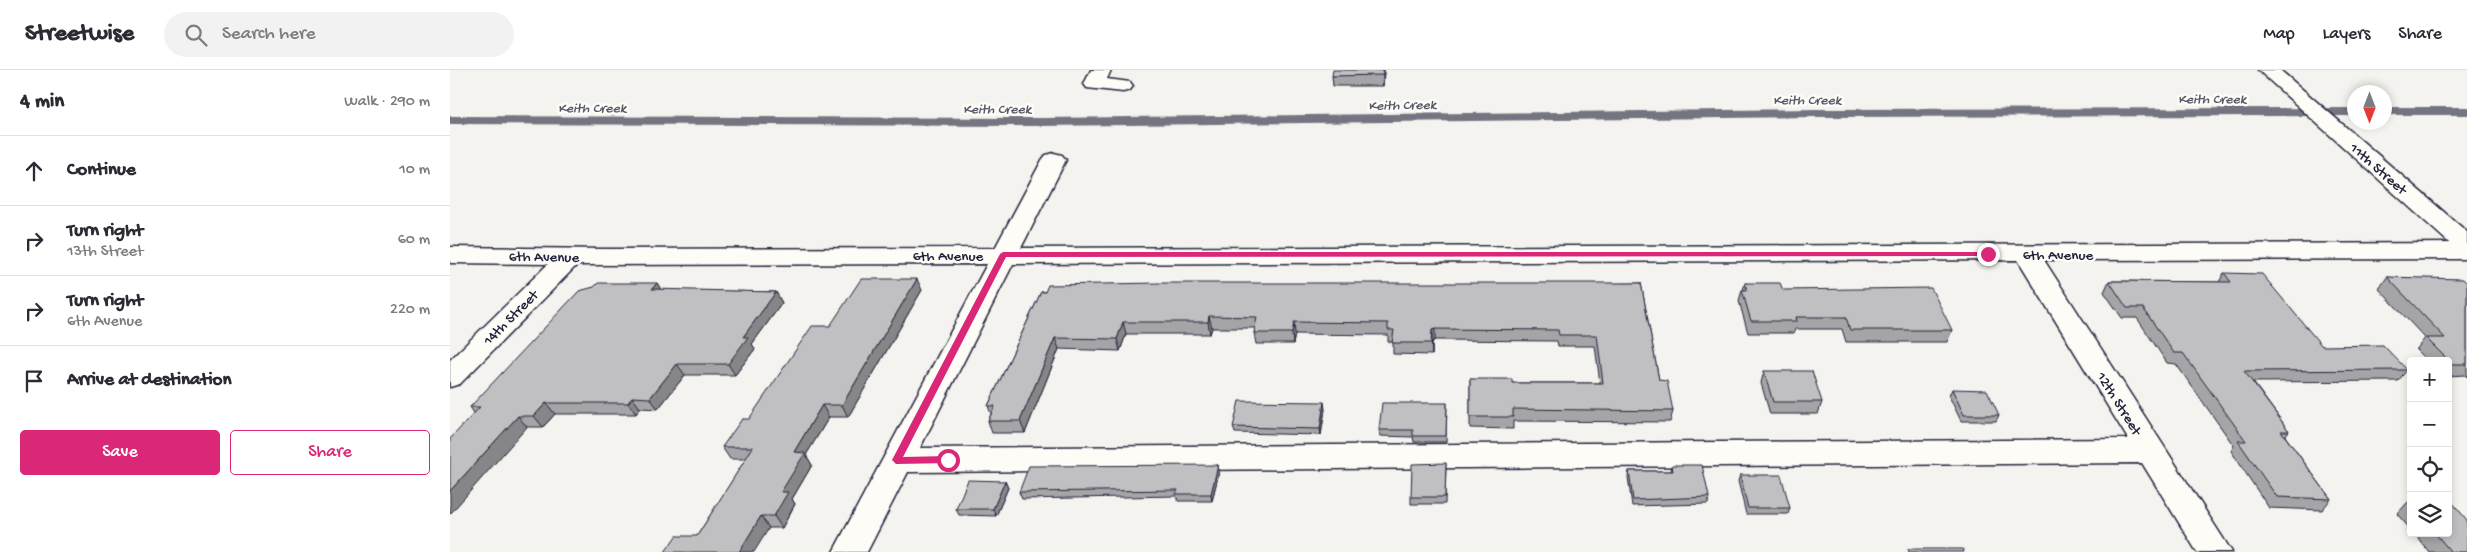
<!DOCTYPE html>
<meta charset="utf-8">
<style>
body{margin:0;font-family:"Gochi Hand",sans-serif;background:#f2f2f3;color:#2b2b33}
.controls{position:absolute;right:15px;bottom:15px;display:grid;overflow:hidden;border-radius:5px;box-shadow:0 2px 8px #0003}
.controls button{width:45px;height:45px;display:grid;place-items:center;padding:0;border:0;border-bottom:1px solid #e1e1e2;background:#fff;color:#2b2b33;font:25px sans-serif}
.compass{position:absolute;left:1897px;top:15px;width:45px;height:45px;border-radius:50%;background:#fff;box-shadow:0 2px 8px #0003;rotate:180deg}
.stop{position:absolute;width:15px;height:15px;margin:-11px;border:4px solid #db2777;border-radius:50%;background:#fff}
.stop.end{background:#db2777;border-color:#fff;box-shadow:0 1px 5px #0008}
.list{margin:0;padding:0;list-style:none}
h2{display:flex;justify-content:space-between;align-items:center;height:65px;margin:0;padding:0 20px;font-size:21px}
h2 small{font-size:16px;font-weight:400;color:#7c7c81}
.list li{display:grid;grid-template-columns:32px 1fr auto;gap:15px;align-items:center;box-sizing:border-box;height:70px;padding:0 20px;border-top:1px solid #e1e1e2}
.list b{display:block;font-size:19px;white-space:nowrap}
.list p{margin:0;font-size:16px;white-space:nowrap;color:#7c7c81}
.list em{font-size:16px;font-style:normal;color:#7c7c81}
.actions{display:flex;gap:10px;padding:15px 20px}
.actions a{flex:1;padding:11px 0;border:1px solid #db2777;border-radius:5px;text-align:center;font-size:18px;color:#db2777}
.actions .main{background:#db2777;color:#fff}
.icon{flex:none;width:28px;height:28px;fill:none;stroke:currentColor;stroke-width:2;stroke-linecap:round;stroke-linejoin:round}
.map{position:relative;flex:none;width:2017px;height:482px;overflow:hidden}
header{display:flex;align-items:center;gap:30px;box-sizing:border-box;height:70px;padding:0 25px;background:#fff;border-bottom:1px solid #e1e1e2}
header strong{font-size:24px}
nav{display:flex;gap:28px;margin-inline-start:auto;font-size:18px}
.search{width:350px;height:45px;background:#f2f2f3;display:flex;align-items:center;gap:12px;box-sizing:border-box;padding:0 18px;border-radius:28px;color:#7c7c81;font-size:19px}
main{display:flex}
aside{flex:1;background:#fff}
.map>svg:first-child{display:block}
</style>
<header>
<strong>Streetwise</strong>
<div class="search"><svg class="icon" aria-label="search" viewBox="0 0 24 24"><circle cx="10" cy="10" r="6"/><path d="M15 15l6 6"/></svg>Search here</div>
<nav><a>Map</a><a>Layers</a><a>Share</a></nav>
</header>
<main>
<aside>
<h2>4 min<small>Walk · 290 m</small></h2>
<ul class="list">
<li><svg class="icon" aria-label="ahead" viewBox="0 0 24 24"><path d="M12 20V5M6 11l6-6 6 6"/></svg><div><b>Continue</b></div><em>10 m</em></li>
<li><svg class="icon" aria-label="right" viewBox="0 0 24 24"><path d="M7 20v-9h11M14 6l5 5-5 5"/></svg><div><b>Turn right</b><p>13th Street</p></div><em>60 m</em></li>
<li><svg class="icon" aria-label="right" viewBox="0 0 24 24"><path d="M7 20v-9h11M14 6l5 5-5 5"/></svg><div><b>Turn right</b><p>6th Avenue</p></div><em>220 m</em></li>
<li><svg class="icon" aria-label="arrive" viewBox="0 0 24 24"><path d="M6 21V4h12l-3 4 3 4H6"/></svg><div><b>Arrive at destination</b></div></li>
</ul>
<div class="actions"><a class="main">Save</a><a>Share</a></div>
</aside>
<div class="map">
<svg width="2017" height="482" viewBox="0 0 2017 482">
<rect width="100%" height="100%" fill="#f4f3ef"/>
<filter id="ink" filterUnits="userSpaceOnUse"><feTurbulence type="fractalNoise" baseFrequency=".02" numOctaves="2"/><feDisplacementMap in="SourceGraphic" scale="10" xChannelSelector="R" yChannelSelector="G"/><feConvolveMatrix kernelMatrix="1 2 1 2 8 2 1 2 1" color-interpolation-filters="sRGB"/></filter>
<g filter="url(#ink)">
<g fill="none" stroke-linecap="round" stroke-linejoin="round">
<g stroke="#757582" stroke-width="8">
<path d="M1934 41H2017"/>
<path d="M0 50 592 52 1368 43 1904 42"/>
</g>
<defs>
<g id="minor">
<path d="M641 0H661L657 9 680 12 683 16 680 20 673 22 637 18 634 14Z"/>
<path d="M604 83 612 85 616 90 571 178 2017 173V189L1594 190 1782 482H1747L1692 393 458 402 417 482H383L537 194 127 195 10 314 0 317V290L98 194 0 193V177L155 179 545 178 592 90 596 85ZM1568 190 1678 369 470 378 563 194Z"/>
</g>
<path id="major" d="M1808 0H1830L2017 162V183L2008 181Z"/>
</defs>
<use href="#minor" stroke="#22223b" stroke-width="3"/>
<use href="#major" stroke="#22223b" stroke-width="3"/>
<use href="#minor" fill="#fdfcf7" fill-rule="evenodd"/>
<use href="#major" fill="#fdfcf7" fill-rule="evenodd"/>
</g>
<g fill="#a5a4a7" stroke="#22223b">
<path d="M934 0 933 16H883L882 6Z"/>
<path d="M1774 203 1872 276 1957 300 1948 311 1803 312 1839 361 1835 366 1881 429 1872 440 1819 438 1781 381 1784 376 1726 294 1717 293 1687 248H1672L1654 222 1659 211 1769 212Z"/>
<path d="M1937 207 2017 213V307L2015 305 1998 306V291H1977L1966 280 1975 268 1929 219Z"/>
<path d="M207 213 211 220 326 222 332 233 302 274 305 279 285 305H235L208 339 190 338 186 344H105L93 357H77L24 343 20 337Z"/>
<path d="M1191 213 1209 310 1223 341 1220 352 1063 351V359L1020 358V309L1062 313H1150L1145 276H1108L1107 271 985 270 982 272V285L943 284V272H938V265L845 264 843 274H806L804 263 805 258H762L760 264H676L670 281 609 279 575 363H542L538 351 541 344 538 336 591 222Z"/>
<path d="M1295 213 1333 220 1502 260 1497 272H1396L1392 259H1345L1344 263H1298L1289 231 1292 220H1293Z"/>
<path d="M472 220 398 347H379L356 385 362 395 342 429 345 434 332 458H319L247 466 296 389H280L272 377 299 349Z"/>
<path d="M1314 301 1372 332 1368 344H1320L1311 313Z"/>
<path d="M1502 319 1549 345 1546 351H1511L1499 326Z"/>
<path d="M997 333 996 372H964L963 367 930 366 929 360Z"/>
<path d="M875 339 871 365 785 363 783 357Z"/>
<path d="M996 393 995 434H961V427Z"/>
<path d="M768 395 769 402 762 431H728L727 426 572 429 569 422Z"/>
<path d="M1222 395 1259 427 1258 434 1182 436 1178 407 1179 401H1221Z"/>
<path d="M1290 405 1340 438 1338 444H1296L1288 411Z"/>
<path d="M555 411 558 418 546 446 509 445 506 439Z"/>
<path d="M1958 432H1961V460L1947 444Z"/>
<path d="M1964 463H1998L2017 482H1979Z"/>
</g>
<g fill="#868688" stroke="#22223b">
<path d="M933 0H934L933 16Z"/>
<path d="M467 209 472 220 398 347 392 335Z"/>
<path d="M207 213 214 224 202 219Z"/>
<path d="M326 222 332 233 302 274 305 279 285 305 278 294 293 267Z"/>
<path d="M759 246 762 258 760 264 758 252Z"/>
<path d="M673 252 676 264 670 281 667 269Z"/>
<path d="M844 252 845 264 843 274 842 263Z"/>
<path d="M985 259V270L982 272V285V260Z"/>
<path d="M605 268 609 279 575 363 570 351Z"/>
<path d="M227 294 235 305 208 339 200 328Z"/>
<path d="M182 327 190 338 186 344 178 333Z"/>
<path d="M874 332 875 339 871 365 870 359Z"/>
<path d="M96 333 105 344 93 357 84 346Z"/>
<path d="M372 335 379 347 356 385 362 395 342 429 345 434 332 458 324 446 344 382Z"/>
<path d="M68 346 77 357 0 444V421Z"/>
<path d="M768 395 769 402 762 431 761 424Z"/>
<path d="M555 411 558 418 546 446 543 439Z"/>
<path d="M311 446 319 458 304 482H289Z"/>
</g>
<g fill="#c0bfc2" stroke="#22223b">
<path d="M883 0H933V5L882 6Z"/>
<path d="M1774 203 1812 204 1872 276 1933 275 1957 300 1794 301 1839 361H1831L1881 429 1827 427 1788 371H1796L1733 283H1724L1693 238H1677L1659 211 1781 212Z"/>
<path d="M1937 207 2013 209 2017 213V294H2002L1976 268H1995Z"/>
<path d="M411 209H467L392 335H372L344 382 355 383 331 422H338L324 446H311L289 482H215L226 466H247L303 377H272L292 349H299L362 256H380Z"/>
<path d="M148 213H207L202 219 326 222 293 267H298L278 294H227L200 328 182 327 178 333H96L84 346H68L0 421V369L30 337H20L129 221 144 217Z"/>
<path d="M709 213H1191L1209 310 1217 311 1223 341 1063 339V347H1020V309H1062V313H1153L1147 265H1109L1108 260 985 259 982 260 981 273H942L944 260H938V253L844 252 842 263H804L807 247 759 246 758 252H673L667 269 605 268 570 351H538L545 336H538L591 222H595L598 215Z"/>
<path d="M1295 213H1330L1333 220 1481 218 1502 260H1400L1396 247H1346L1347 251H1301L1292 220H1297Z"/>
<path d="M1314 301H1362L1372 332H1323Z"/>
<path d="M1502 319 1537 320 1549 345H1514Z"/>
<path d="M789 331 874 332 870 359 783 357Z"/>
<path d="M932 333H997L996 366H963V360H929Z"/>
<path d="M996 393 995 427H961L962 394Z"/>
<path d="M768 395 761 424H726L728 420 569 422 579 396Z"/>
<path d="M1222 395H1252L1259 427 1183 430 1179 401H1223Z"/>
<path d="M1290 405H1331L1340 438H1298Z"/>
<path d="M518 410 555 411 543 439H506Z"/>
<path d="M1998 431H2001L2017 450V482H2001L1985 463H1998Z"/>
<path d="M1458 479H1513L1514 482H1459Z"/>
</g>
</g>
<path fill="#db2777" d="M1538 182 1540 183V186L556 187 453 387 498 386 502 387V393L446 394 442 390 550 184 553 182Z"/>
<g text-anchor="middle" stroke-width="5" stroke-linejoin="round" paint-order="stroke">
<g font-size="14" font-style="italic" fill="#59596b" stroke="#fdfcf7">
<text x="1762" y="33">Keith Creek</text>
<text x="1357" y="34">Keith Creek</text>
<text transform="translate(952 34) rotate(-1)" y="5">Keith Creek</text>
<text x="142" y="42">Keith Creek</text>
<text x="547" y="43">Keith Creek</text>
</g>
<g font-size="15" fill="#22223b" stroke="#fdfcf7">
<text transform="translate(1929 98) rotate(41)" y="5">11th Street</text>
<text x="1608" y="189">6th Avenue</text>
<text x="498" y="190">6th Avenue</text>
<text transform="translate(94 186) rotate(1)" y="5">6th Avenue</text>
<text transform="translate(60 247) rotate(-45)" y="5">14th Street</text>
<text transform="translate(1670 333) rotate(58)" y="5">12th Street</text>
</g>
</g>
</svg>
<div class="controls">
<button>+</button>
<button>−</button>
<button><svg class="icon" aria-label="locate" viewBox="0 0 24 24"><circle cx="12" cy="12" r="6"/><path d="M12 2v4M12 18v4M2 12h4M18 12h4"/></svg></button>
<button><svg class="icon" aria-label="layers" viewBox="0 0 24 24"><path d="M12 4l9 5-9 5-9-5zM3 14l9 5 9-5"/></svg></button>
</div>
<svg class="compass" viewBox="-18 -18 36 36"><path d="M0-13l5 13h-10z" fill="#e53935"/><path d="M0 13l5-13h-10z" fill="#7c7c81"/></svg>
<div class="stop" style="left:498px;top:390px"></div>
<div class="stop end" style="left:1538px;top:184px"></div>
</div>
</main>
